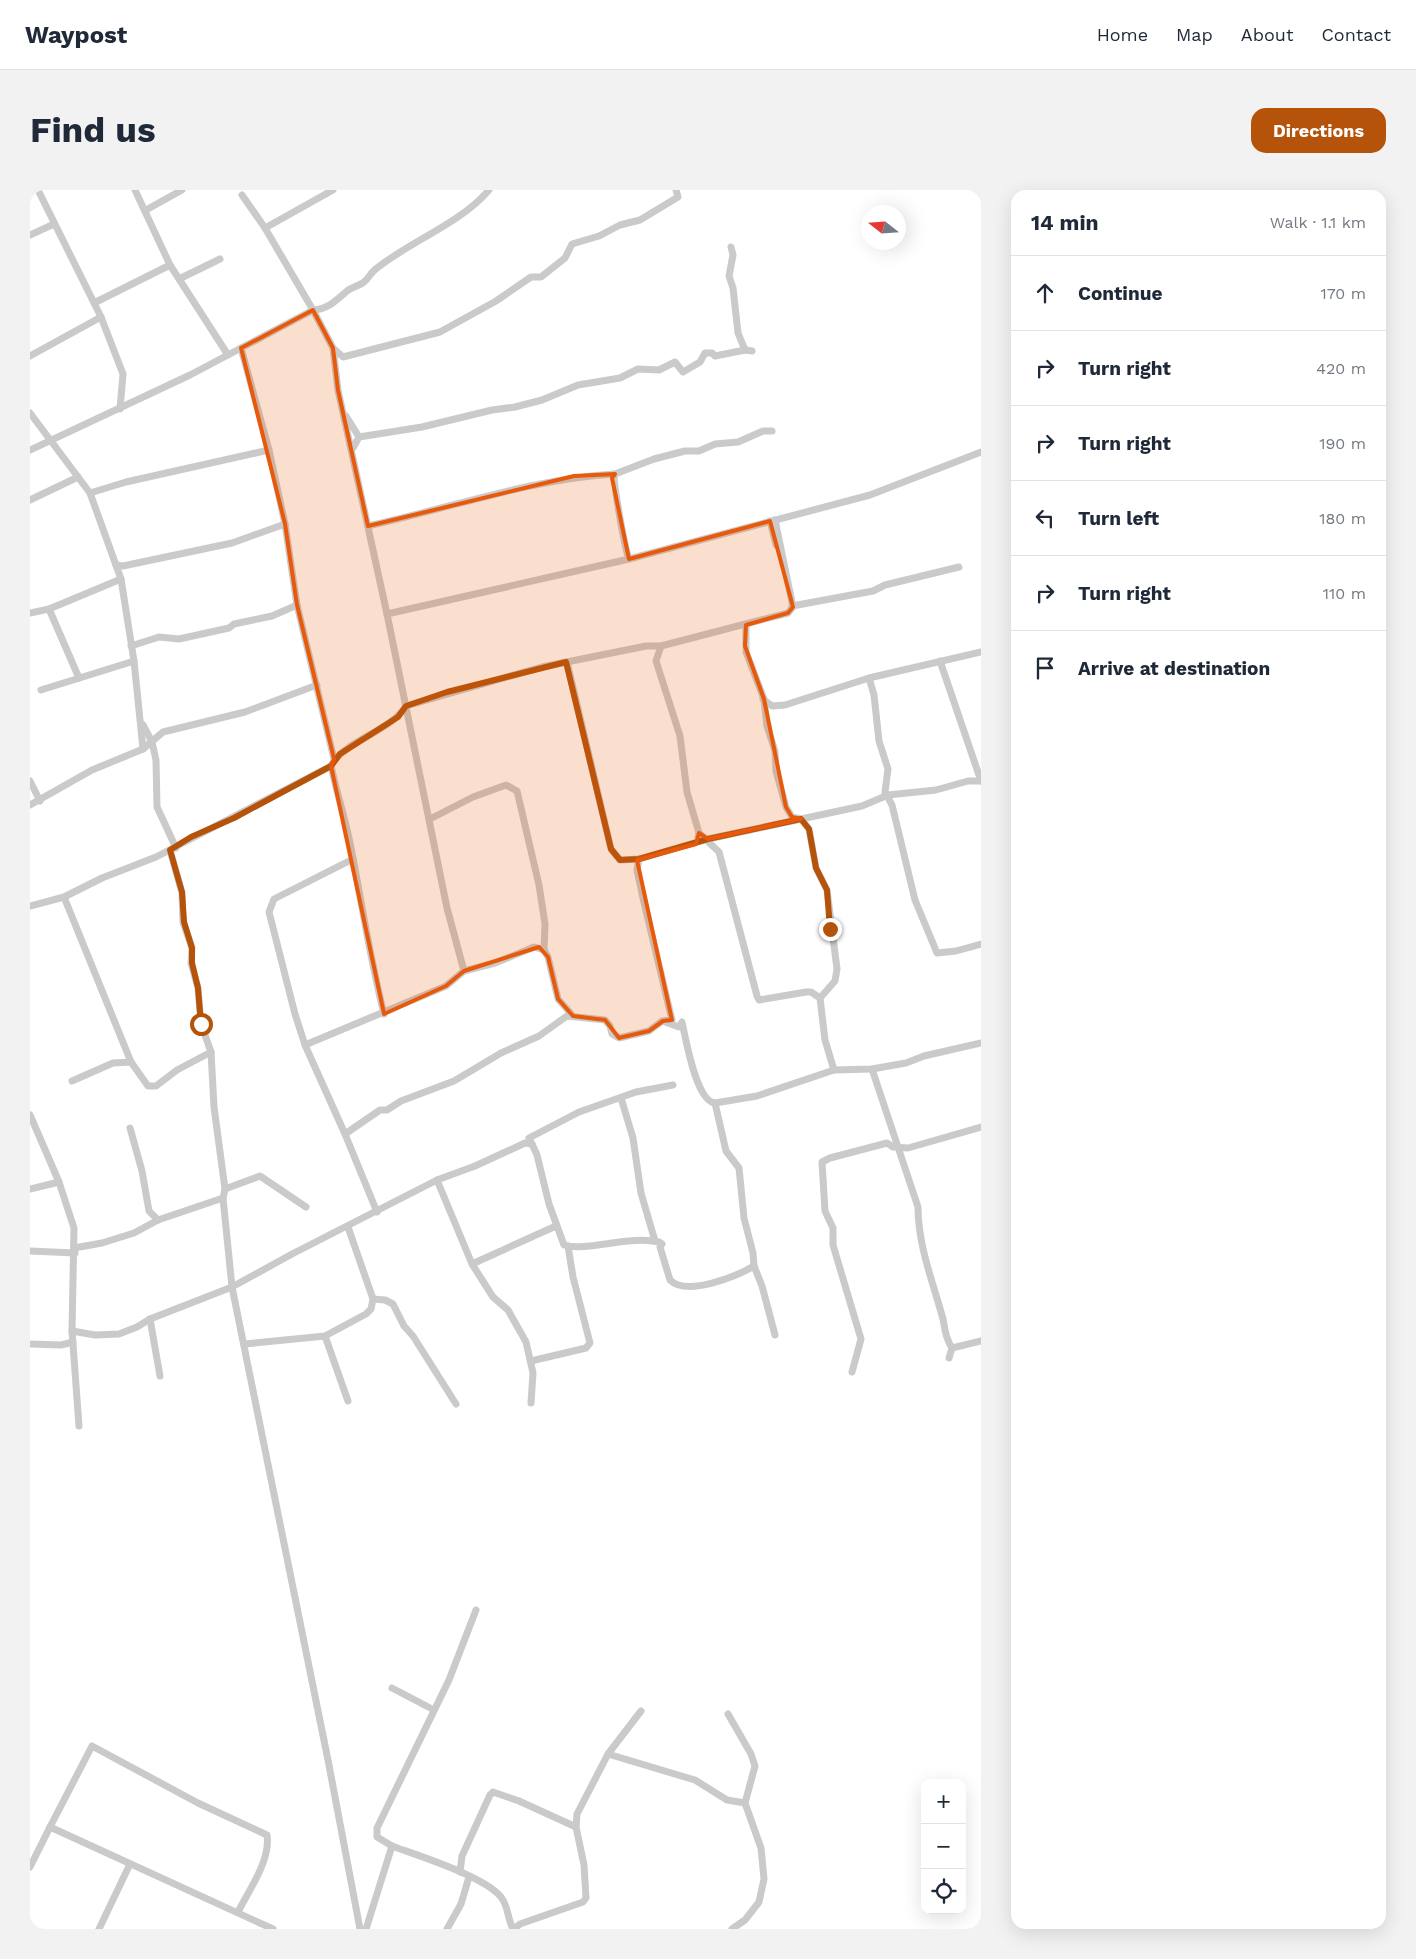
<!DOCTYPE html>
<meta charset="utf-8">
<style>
body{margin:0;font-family:"Work Sans",sans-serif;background:#f2f2f3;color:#1f2937}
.controls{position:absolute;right:15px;bottom:15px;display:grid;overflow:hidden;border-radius:10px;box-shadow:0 5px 20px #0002}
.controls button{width:45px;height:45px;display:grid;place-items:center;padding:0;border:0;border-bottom:1px solid #e0e1e3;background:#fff;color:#1f2937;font:25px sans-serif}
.compass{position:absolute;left:831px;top:15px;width:45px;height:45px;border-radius:50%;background:#fff;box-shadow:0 5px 20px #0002;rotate:287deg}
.stop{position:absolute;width:15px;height:15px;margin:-11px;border:4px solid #b45309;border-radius:50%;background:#fff}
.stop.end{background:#b45309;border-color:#fff;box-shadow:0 1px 5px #0008}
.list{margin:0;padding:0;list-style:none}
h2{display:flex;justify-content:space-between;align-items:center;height:65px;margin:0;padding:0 20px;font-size:21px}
h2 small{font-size:16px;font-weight:400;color:#747a83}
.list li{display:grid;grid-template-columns:32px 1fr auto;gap:15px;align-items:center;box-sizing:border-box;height:75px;padding:0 20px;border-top:1px solid #e0e1e3}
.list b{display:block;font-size:19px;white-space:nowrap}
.list em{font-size:16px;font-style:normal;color:#747a83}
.icon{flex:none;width:28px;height:28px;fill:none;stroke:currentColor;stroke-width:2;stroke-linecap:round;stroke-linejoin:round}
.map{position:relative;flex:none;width:951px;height:1739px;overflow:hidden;border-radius:15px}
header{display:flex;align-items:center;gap:30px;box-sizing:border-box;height:70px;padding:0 25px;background:#fff;border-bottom:1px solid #e0e1e3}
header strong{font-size:24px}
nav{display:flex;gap:28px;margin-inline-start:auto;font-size:18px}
.intro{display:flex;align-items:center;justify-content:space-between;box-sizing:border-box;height:120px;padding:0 30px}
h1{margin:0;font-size:35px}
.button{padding:12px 22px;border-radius:15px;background:#b45309;color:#fff;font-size:18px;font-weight:700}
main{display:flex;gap:30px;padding:0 30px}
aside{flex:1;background:#fff;border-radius:15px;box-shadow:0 5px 20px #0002}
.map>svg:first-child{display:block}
</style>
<header>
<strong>Waypost</strong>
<nav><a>Home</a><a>Map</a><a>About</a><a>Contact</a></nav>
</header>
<div class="intro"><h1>Find us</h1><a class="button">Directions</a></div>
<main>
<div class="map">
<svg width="951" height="1739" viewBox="0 0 951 1739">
<rect width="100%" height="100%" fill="#fff"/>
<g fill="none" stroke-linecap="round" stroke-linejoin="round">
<g stroke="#cacaca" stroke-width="7">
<path d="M8 0 71 127 93 184 90 219"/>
<path d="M105 0 140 75 198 165"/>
<path d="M212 5 235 38 283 120C298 119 307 110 317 101 322 97 329 96 334 92 339 88 341 82 347 78 381 51 431 33 459 0"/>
<path d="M116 20 152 0"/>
<path d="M235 38 303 0"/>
<path d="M0 45 24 34"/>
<path d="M701 57 703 65 699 86 703 98 708 143 715 160"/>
<path d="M151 88 190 69"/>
<path d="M64 113 140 75"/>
<path d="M211 158 239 260 255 334 267 415 304 569"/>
<path d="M303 158 313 167 410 142 466 111 501 87H511L535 68 542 54 569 46 590 35 610 30 648 7 646 0"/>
<path d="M0 166 71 127"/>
<path d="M0 223 60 303 91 389 104 471 113 559"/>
<path d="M316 226 329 247"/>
<path d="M320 254 323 258 329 247 392 237 462 220 485 217 512 210 548 195 590 188 608 179 629 180 645 172 653 182 670 172 675 163H682L685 166 715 160 722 161"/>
<path d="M0 260 160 185 283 120 303 158 308 200 357 424 599 369 840 305 951 262"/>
<path d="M60 303 96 292 239 260"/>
<path d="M0 310 48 287"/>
<path d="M740 331 746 355"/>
<path d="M338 336C421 318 500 289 585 284"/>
<path d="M599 369C595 359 582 289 585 284L624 269 655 261H669L685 254 708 252 733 241H742"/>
<path d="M86 375 93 376 202 353 255 334"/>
<path d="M762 416 843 401 855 395 929 377"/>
<path d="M19 419 91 389"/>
<path d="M0 423 19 419 49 488"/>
<path d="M357 424 417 718 434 781"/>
<path d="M716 435V462L734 509 737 536 745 561 746 581 756 617 762 627 771 629 779 639 786 678 797 700 807 779 805 791 790 808"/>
<path d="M101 456 129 447 149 449 199 438 204 434 242 426 267 415"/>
<path d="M631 456 626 471 650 546 657 602 669 643 668 647"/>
<path d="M910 471 951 591"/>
<path d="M537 472 581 659 590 670 609 669 678 649 832 616 858 605 906 600 938 591H951"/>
<path d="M839 488 844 505 849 551 858 579 855 602 862 615 885 710 907 763 926 761 951 754"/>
<path d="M11 500 104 471"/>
<path d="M733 509 742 516 755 515 839 488 951 462"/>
<path d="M113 535 122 552 126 570 127 617 146 658"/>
<path d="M301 576C307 604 316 631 321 658 332 714 340 769 354 824"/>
<path d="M0 591 10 611"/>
<path d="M0 615 62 580 113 559 133 542 215 522 287 495"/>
<path d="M400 629 443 607 476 595 487 601 509 695 515 734 514 760"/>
<path d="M669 643 689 662 727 806 729 810 776 802H781L790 808 795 850 804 880"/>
<path d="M323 669 244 709 239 722 265 824 275 855 315 944 350 920H357L371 911 424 891 471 863 509 846 537 826 575 830 580 836 582 844 589 848 619 841 632 831 642 830 613 708 607 680 609 669"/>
<path d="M34 707 101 872"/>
<path d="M0 716 34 707 72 688 126 667 301 576C313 551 360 542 376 516L512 477 616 456H631L758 423 763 417 745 330"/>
<path d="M635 832 649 837 652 832C656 850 666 911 685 913L727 906 804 880 842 879 876 873 894 866 951 853"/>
<path d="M275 855 416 796 434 781 465 773 504 757 514 760 518 767 528 809 543 826"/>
<path d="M842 879 888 1017C888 1056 903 1092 913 1129 915 1140 916 1149 922 1158L919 1168"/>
<path d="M42 891 83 873 101 872 118 896H126L147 880 181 862"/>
<path d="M591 908 603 948 611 1003 625 1051"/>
<path d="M685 913 696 961 709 978 714 1028 723 1063 724 1076 732 1096 745 1145"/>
<path d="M0 925 29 992 44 1038 42 1141 49 1236"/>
<path d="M100 938 112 981 119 1021 128 1030"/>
<path d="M315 944 347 1022"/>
<path d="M502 954 499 948 549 922 606 902 643 895"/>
<path d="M407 990 442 1074 463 1107 478 1120 496 1152 503 1183 501 1213"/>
<path d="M0 999 29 992"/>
<path d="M195 999 230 986 276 1017"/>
<path d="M193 1008 202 1097 298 1570 330 1739"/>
<path d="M44 1058 72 1053 104 1043 128 1030 193 1008 195 999 184 917 181 862 171 834 168 798 161 773 162 758 153 732 152 703 140 660"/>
<path d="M0 1061 45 1063"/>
<path d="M442 1074 526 1036"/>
<path d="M343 1109 355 1110 363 1114 374 1136 383 1146 426 1214"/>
<path d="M120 1129 130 1186"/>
<path d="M42 1141 65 1145 89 1144 107 1137 120 1129 202 1097 262 1064 407 990 445 976 495 953 502 954 507 965 519 1014 534 1055C555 1062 600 1045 629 1052L632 1054 630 1057 640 1090C657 1107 707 1086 724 1076"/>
<path d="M295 1146 318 1211"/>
<path d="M0 1154 31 1155 43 1152"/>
<path d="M215 1154 295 1146 336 1124 341 1119 343 1109 318 1037"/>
<path d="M922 1158 951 1151"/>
<path d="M501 1171 556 1158 560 1153 543 1087 538 1056"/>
<path d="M822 1182 831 1149 803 1055V1038L795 1021 792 972 800 968 857 953 863 957 878 958 951 937"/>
<path d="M362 1498 404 1520"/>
<path d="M698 1524 721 1564 725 1576 715 1613 731 1658 734 1689 729 1712 715 1730 702 1739"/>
<path d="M578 1564 665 1590 697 1610 715 1613"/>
<path d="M362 1656C386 1665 461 1688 473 1710 478 1718 478 1730 483 1739"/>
<path d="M0 1677 20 1637"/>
<path d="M430 1682 432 1666 460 1605 463 1602 489 1611 546 1637"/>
<path d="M208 1722C219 1700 241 1670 237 1645L168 1613 62 1556 20 1637 243 1739"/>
<path d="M69 1739 100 1674"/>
<path d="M336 1739 362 1656 347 1647V1638L419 1490 446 1420"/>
<path d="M417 1739 431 1714 439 1687"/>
<path d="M484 1739 490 1734 553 1712 556 1708 554 1675 546 1637 547 1624 578 1564 611 1521"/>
</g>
</g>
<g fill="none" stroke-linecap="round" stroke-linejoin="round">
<path stroke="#b45309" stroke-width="6" d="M171 834 168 798 162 773V758L154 732 152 702 140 660 161 647 204 628 301 576 310 564 368 527 376 516 417 502 536 472 581 659 590 670 609 669 678 649 771 629 779 639 786 678 797 700 800 739"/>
</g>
<path fill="#e8590c" fill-opacity="0.2" stroke="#e8590c" stroke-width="4" stroke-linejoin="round" d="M283 120 303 158 308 200 338 336 544 286 585 284 582 288 599 369 740 331 763 417 758 423 716 435 715 456 734 509 756 617 762 627 771 629 678 649 669 643 666 654 607 670 642 830 633 831 619 841 589 848 575 830 543 826 528 809 518 767 509 757 434 781 416 796 354 824 301 576 304 569 267 415 255 334 211 158Z"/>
</svg>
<div class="controls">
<button>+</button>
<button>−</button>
<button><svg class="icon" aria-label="locate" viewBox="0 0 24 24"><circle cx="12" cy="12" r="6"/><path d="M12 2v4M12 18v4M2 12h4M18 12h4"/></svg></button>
</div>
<svg class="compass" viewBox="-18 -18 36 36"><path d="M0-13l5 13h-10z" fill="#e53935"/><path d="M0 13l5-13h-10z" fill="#747a83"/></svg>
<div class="stop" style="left:171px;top:834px"></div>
<div class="stop end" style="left:800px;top:739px"></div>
</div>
<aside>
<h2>14 min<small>Walk · 1.1 km</small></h2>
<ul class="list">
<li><svg class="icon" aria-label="ahead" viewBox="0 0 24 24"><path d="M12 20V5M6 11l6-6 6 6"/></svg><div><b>Continue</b></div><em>170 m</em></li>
<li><svg class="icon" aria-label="right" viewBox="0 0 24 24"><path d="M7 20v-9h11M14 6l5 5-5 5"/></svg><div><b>Turn right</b></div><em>420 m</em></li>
<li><svg class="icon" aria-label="right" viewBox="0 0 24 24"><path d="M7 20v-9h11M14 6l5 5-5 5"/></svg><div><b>Turn right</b></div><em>190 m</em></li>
<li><svg class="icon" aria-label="left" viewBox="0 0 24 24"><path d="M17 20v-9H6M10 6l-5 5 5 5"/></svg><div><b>Turn left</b></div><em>180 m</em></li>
<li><svg class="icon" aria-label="right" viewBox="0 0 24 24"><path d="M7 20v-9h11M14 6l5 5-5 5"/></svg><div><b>Turn right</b></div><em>110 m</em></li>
<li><svg class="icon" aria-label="arrive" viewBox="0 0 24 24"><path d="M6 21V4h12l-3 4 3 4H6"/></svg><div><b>Arrive at destination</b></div></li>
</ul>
</aside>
</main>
